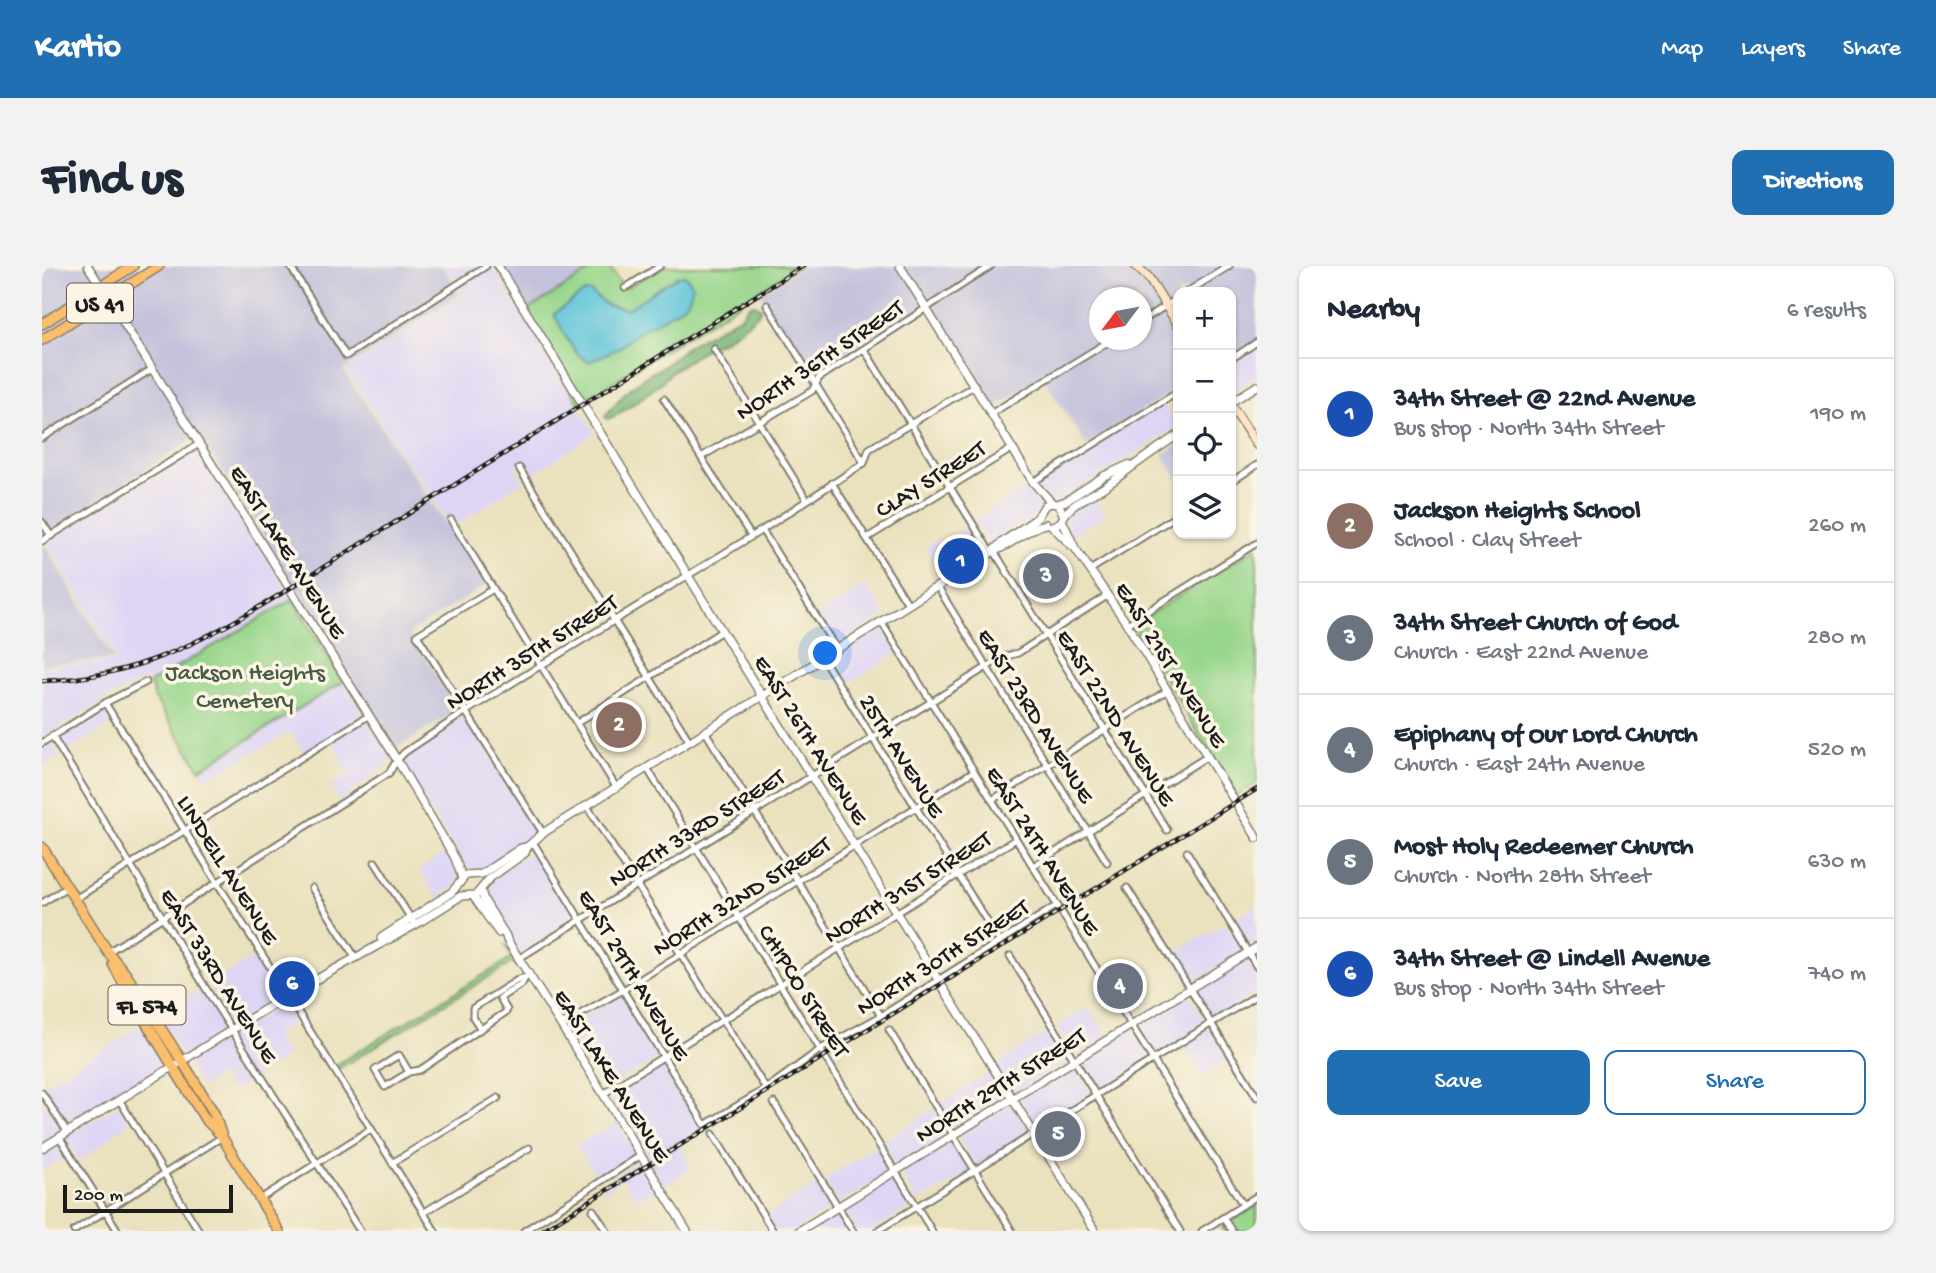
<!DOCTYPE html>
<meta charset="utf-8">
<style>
body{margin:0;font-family:"Gochi Hand",sans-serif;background:#f2f2f3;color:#1f2937}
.controls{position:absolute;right:21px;top:21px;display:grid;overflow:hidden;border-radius:14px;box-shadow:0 2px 5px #0004}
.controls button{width:63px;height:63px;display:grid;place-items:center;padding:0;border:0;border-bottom:2px solid #e0e1e3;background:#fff;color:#1f2937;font:35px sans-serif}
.compass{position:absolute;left:1047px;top:21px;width:63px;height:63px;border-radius:50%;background:#fff;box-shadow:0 2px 5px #0004;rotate:238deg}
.scale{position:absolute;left:21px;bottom:18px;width:170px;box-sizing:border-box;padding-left:7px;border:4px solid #1c1c1c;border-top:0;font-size:19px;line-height:24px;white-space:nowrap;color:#1c1c1c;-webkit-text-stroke:5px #fcf5e5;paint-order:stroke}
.you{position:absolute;left:784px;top:388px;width:24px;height:24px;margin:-18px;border:5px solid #fff;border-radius:50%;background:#1a73e8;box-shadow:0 0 0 10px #1a73e833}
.badge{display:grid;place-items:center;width:46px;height:46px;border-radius:50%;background:#1f6fb2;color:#fff;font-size:23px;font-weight:700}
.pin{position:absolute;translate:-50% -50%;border:4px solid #fff;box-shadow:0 2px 7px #0006}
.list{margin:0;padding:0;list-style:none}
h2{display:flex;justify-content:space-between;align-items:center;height:91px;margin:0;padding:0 28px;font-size:30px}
h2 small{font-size:23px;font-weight:400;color:#747a83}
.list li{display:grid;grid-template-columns:46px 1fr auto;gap:21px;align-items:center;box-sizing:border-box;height:112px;padding:0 28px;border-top:2px solid #e0e1e3}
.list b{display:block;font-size:26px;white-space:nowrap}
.list p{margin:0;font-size:23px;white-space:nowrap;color:#747a83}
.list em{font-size:23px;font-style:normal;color:#747a83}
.actions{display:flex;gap:14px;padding:21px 28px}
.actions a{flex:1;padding:16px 0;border:2px solid #1f6fb2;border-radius:14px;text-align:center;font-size:24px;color:#1f6fb2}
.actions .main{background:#1f6fb2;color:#fff}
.icon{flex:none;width:38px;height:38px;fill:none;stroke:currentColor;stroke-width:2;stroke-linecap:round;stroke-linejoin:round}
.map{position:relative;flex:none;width:1215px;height:965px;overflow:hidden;border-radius:14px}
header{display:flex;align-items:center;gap:42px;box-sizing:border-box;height:98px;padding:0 35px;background:#1f6fb2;color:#fff}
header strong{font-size:33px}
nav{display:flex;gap:38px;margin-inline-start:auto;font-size:24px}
.intro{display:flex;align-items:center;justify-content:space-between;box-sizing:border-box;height:168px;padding:0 42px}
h1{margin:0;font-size:49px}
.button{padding:18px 32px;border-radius:14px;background:#1f6fb2;color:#fff;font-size:24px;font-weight:700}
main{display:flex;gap:42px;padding:0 42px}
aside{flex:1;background:#fff;border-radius:14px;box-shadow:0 2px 5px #0004}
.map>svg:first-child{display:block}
</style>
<header>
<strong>Kartio</strong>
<nav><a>Map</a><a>Layers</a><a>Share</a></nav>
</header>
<div class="intro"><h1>Find us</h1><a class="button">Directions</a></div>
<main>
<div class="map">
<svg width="1215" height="965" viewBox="0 0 1215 965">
<rect width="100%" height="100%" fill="#fcf5e5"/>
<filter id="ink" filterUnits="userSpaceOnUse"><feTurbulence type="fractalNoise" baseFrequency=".0143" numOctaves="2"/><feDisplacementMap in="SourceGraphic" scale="14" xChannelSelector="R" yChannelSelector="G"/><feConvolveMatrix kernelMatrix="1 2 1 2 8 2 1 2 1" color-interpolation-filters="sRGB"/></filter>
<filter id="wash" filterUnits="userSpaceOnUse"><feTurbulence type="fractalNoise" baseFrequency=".00686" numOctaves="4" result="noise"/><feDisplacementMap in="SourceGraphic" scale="28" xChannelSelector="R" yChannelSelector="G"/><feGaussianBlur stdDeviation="1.57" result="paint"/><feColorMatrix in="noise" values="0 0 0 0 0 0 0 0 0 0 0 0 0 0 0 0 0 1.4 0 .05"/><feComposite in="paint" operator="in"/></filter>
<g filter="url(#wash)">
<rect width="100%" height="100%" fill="#eae1be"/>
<g fill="#ded5f5">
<path d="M403 0H439L414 16Z"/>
<path d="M449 0 553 167 487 211 478 198 473 201 481 215 416 258 410 250 405 253 410 262 304 104 420 30 421 27 417 21Z"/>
<path d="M1215 76V110L1189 127V93Z"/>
<path d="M1120 137 1135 161 951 276H946L933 254Z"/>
<path d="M156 182 251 333 108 417 105 412 64 433 0 473V401L72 395 75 393 4 276Z"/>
<path d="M1051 229 1063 249 1028 271 1023 253 1027 247Z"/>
<path d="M927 260 940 280V286L901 310 883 281 898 272 901 277Z"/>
<path d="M824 319 843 349 795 378 777 349Z"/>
<path d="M838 356 856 386 800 421 782 392Z"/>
<path d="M301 416 322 449 262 487 249 466 164 513 158 503Z"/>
<path d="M62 442 71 457 24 487 14 471Z"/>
<path d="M422 450 497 567 484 577 439 605 427 602 415 588 358 494 363 487Z"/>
<path d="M325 454 351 494 297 536 289 520 306 507 290 476Z"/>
<path d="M9 475 18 490 0 502V480Z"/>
<path d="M490 581 535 652 477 689 442 625 450 614 485 589Z"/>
<path d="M406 585 416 612 414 619 395 632 377 604Z"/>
<path d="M1215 639V678L1207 682 1190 654Z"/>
<path d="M1184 657 1202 685 1149 718 1130 688Z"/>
<path d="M216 688 242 728 194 760 168 718Z"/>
<path d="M1205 690 1215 707V725L1171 754 1152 723Z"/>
<path d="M162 721 188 763 141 791 116 750Z"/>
<path d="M1146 727 1165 757 1113 790 1094 759Z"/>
<path d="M580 728 618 790 562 824 524 760Z"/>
<path d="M245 733 258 754 232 768 245 791 222 805 197 765Z"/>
<path d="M1046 741 1065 770 1033 790 1015 760Z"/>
<path d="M102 758 127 799 27 862 0 821Z"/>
<path d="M1089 762 1108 793 1055 826 1036 795Z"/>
<path d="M1168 762 1187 793 1161 810 1142 779Z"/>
<path d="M1009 763 1028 793 972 828 955 802 964 792Z"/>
<path d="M191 768 216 809 190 825 179 809 160 821 144 796Z"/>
<path d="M621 795 662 864 637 877 649 902 621 920 566 829Z"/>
<path d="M1031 798 1050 829 994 864 975 833Z"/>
<path d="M950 805 966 832 913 865 897 839Z"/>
<path d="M0 834 21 866 0 879Z"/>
<path d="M970 837 989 867 933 901 916 870Z"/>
<path d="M76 839 87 856 38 895 22 872Z"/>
<path d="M892 843 907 869 855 901 840 877Z"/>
<path d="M575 857 594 889 557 913 534 880Z"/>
<path d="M910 874 928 905 876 936 858 906Z"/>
<path d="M17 876 26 890 0 905V886Z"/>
<path d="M834 880 849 905 797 937 783 914Z"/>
<path d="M597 894 616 924 595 933 580 912 564 925 560 918Z"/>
<path d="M852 910 870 940 830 965H815L800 942Z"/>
<path d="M777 917 791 940 751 965H734L725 950Z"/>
<path d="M794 945 807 965H762Z"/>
</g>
<g fill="#c3c1db" fill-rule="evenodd">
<path d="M0 0H400L418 28 301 104 444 319 368 367 416 444 355 482 157 169 0 270Z"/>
<path d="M452 0H556L481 47Z"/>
<path d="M763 0H1215V74L1189 90V26H1136V122L1044 179 1000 110 954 140 887 33 879 38 881 41 771 113 718 27ZM1058 32H1100V74H1058Z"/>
<path d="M1136 180V213L1121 188Z"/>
<path d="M0 275 72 393 0 399Z"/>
</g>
<g fill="#96d58a" stroke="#597853" stroke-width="2">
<path d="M556 0H567L582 23 620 0H757L537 137 481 47Z"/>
<path d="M1215 281V517L1194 530 1091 359Z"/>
<path d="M251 333 301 416 158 503 112 431 108 417Z"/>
<path d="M463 678 473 695 296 803 294 799 468 693 469 690Z"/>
<path d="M1215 939V965H1183L1180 962Z"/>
</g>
<path fill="#78b676" stroke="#4a6949" stroke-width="2" d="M713 38 719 42 716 48 698 63 681 75 665 82 629 106C623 116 576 151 565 153L563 150 582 128 601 112 622 100 647 79 699 50 707 39Z"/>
<path fill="#5dc4d9" stroke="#3c707a" stroke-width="2" d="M643 9 651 20 646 35 637 43 598 65 577 82 547 96C530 89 521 64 512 48L543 26H548L565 39 585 43 636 10Z"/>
</g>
<g filter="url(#ink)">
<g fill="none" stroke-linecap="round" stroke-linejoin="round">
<defs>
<g id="minor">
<path d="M248 0 304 90 444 0"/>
<path d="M583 22 618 0"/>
<path d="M1145 26 1187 0"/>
<path d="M725 39 822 197"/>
<path d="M1100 55 1136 32"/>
<path d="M672 83 765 234"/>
<path d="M822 83 949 287"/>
<path d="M1189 93 1215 76"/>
<path d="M622 133 709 270"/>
<path d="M950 147 1069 74"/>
<path d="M0 172 110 103"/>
<path d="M659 191 770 125 777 112 949 0"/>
<path d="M477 202 648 476"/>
<path d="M991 216 1136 126"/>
<path d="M1189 216 1215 199"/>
<path d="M790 217 866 338"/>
<path d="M409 254 574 521"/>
<path d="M0 256 9 270"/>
<path d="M720 264 794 382"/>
<path d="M825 272 971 182"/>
<path d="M0 275 157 178"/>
<path d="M952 285 1125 564"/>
<path d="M1048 304 1136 249"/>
<path d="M895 320 1065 596"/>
<path d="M451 323 375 369 501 567"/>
<path d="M839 355 1201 939"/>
<path d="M1085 358 1215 277"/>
<path d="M780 391 958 676"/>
<path d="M63 437 393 965"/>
<path d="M535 457 680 365"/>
<path d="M663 465 839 750"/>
<path d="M10 470 174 739 318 965"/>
<path d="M0 477 63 437 104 416"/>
<path d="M605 502 890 965"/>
<path d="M950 534 1126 424"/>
<path d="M545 540 724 823"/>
<path d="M491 576 663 859 724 823 779 783 839 750 1014 640"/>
<path d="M1145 586 1215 701"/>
<path d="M333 596 373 659"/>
<path d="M991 600 1166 490"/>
<path d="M270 622 313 691"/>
<path d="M1085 622 1215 831"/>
<path d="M33 633 326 450"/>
<path d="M0 637 25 621"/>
<path d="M66 686 347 507 355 494 363 486 423 446 720 264 822 197 827 183 933 119"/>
<path d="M968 690 1138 965"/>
<path d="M476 693 961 391 976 387 1065 330"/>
<path d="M519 759 581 724 932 505"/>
<path d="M438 762 431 751V742L477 713 485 711"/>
<path d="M847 764 970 965"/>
<path d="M367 806 357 789 333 804 343 821 367 806 378 804 464 746 465 744 458 732 480 718 483 712"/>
<path d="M0 827 26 867"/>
<path d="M561 828 974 573"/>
<path d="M78 835 157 965"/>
<path d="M732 837 811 965"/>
<path d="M671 868 731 965"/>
<path d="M18 872 76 965"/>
<path d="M350 897 456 832"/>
<path d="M218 933 329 863"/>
<path d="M551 944 565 965"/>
<path d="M381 947 487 882"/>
<path d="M1181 952 1190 965"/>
<path d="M32 965 180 871"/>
<path d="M482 965 598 890"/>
<path d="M835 965 1215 729"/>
<path d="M1160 965 1215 930"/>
</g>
<g id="tertiary">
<path d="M46 0 355 494 413 592 420 612"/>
<path d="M456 0 769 510 1053 965"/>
<path d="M858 0 991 216 1010 237"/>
<path d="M1189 136 1215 120"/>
<path d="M1015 238 1024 235 1062 210 1086 199"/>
<path d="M1022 250C1032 235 1053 228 1067 218 1090 201 1112 184 1136 169"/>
<path d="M1020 254 1033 282 1085 358 1215 572"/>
<path d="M1010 260 1029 279"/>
<path d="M952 284 959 277 995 252 1003 239 1010 237 1017 239 1022 250 1019 256 1011 260"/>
<path d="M439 625 442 634 464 670 465 674 519 759 645 965"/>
<path d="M431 630 457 667"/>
<path d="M339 672 410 626 424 609 440 608 479 582 485 581"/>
<path d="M0 882 246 729 373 659 419 630 434 629 448 612 483 587 485 581 501 567 952 285C971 279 984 262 1004 258"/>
<path d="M757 965 1215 681"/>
</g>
<g id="secondary">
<path d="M1094 0 1106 11 1136 58"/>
<path d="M1189 139 1215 179"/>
</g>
<g id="primary">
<path d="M0 58 91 0"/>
<path d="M0 74 117 0"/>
<path d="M0 581 66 686 83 707 140 795 172 847 180 871 237 965"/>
<path d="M71 698 94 740 163 853 177 867"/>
</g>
</defs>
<use href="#minor" stroke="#837e6d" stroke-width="9"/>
<use href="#tertiary" stroke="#837e6d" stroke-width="10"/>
<use href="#secondary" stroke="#837e6d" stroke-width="11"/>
<use href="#primary" stroke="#837e6d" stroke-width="12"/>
<use href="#minor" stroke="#fff" stroke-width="5"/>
<use href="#tertiary" stroke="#fff" stroke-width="7"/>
<use href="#secondary" stroke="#fde5c5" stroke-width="8"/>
<use href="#primary" stroke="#fabe6d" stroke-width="9"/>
<defs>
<g id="rail">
<path d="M0 415C95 412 164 374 242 326L761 0"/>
<path d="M499 965 1215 523"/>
</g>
</defs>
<use href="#rail" stroke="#1c1c1c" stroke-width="4.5"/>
<use href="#rail" stroke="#fcf5e5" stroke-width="2" stroke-dasharray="5" stroke-linecap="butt"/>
</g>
</g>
<g text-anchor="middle" stroke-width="7" stroke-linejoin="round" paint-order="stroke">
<g fill="#fcf5e5" stroke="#5f5d58" stroke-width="2">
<rect x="25" y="17.5" width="66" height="39" rx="5"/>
<rect x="66.5" y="719.5" width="77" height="39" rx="5"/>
</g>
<g font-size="23" font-weight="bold" fill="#1c1c1c">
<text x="58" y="45">US 41</text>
<text x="105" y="747">FL 574</text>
</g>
<g font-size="24" fill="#1c1c1c" stroke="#fcf5e5">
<text transform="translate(777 93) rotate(-34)" y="8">NORTH 36TH STREET</text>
<text transform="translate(888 212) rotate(-32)" y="8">CLAY STREET</text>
<text transform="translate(247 285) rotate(58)" y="8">EAST LAKE AVENUE</text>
<text transform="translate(489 385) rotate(-32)" y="8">NORTH 35TH STREET</text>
<text transform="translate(1130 398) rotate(58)" y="8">EAST 21ST AVENUE</text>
<text transform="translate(995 449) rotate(58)" y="8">EAST 23RD AVENUE</text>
<text transform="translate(1075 451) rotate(58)" y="8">EAST 22ND AVENUE</text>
<text transform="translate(770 473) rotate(58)" y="8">EAST 26TH AVENUE</text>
<text transform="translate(861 489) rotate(58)" y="8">25TH AVENUE</text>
<text transform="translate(654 561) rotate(-32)" y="8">NORTH 33RD STREET</text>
<text transform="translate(1002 584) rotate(58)" y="8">EAST 24TH AVENUE</text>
<text transform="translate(187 603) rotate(58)" y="8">LINDELL AVENUE</text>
<text transform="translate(865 620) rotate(-32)" y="8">NORTH 31ST STREET</text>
<text transform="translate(699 629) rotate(-32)" y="8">NORTH 32ND STREET</text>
<text transform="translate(900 690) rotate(-32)" y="8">NORTH 30TH STREET</text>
<text transform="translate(593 708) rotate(59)" y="8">EAST 29TH AVENUE</text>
<text transform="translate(178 709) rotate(58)" y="8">EAST 33RD AVENUE</text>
<text transform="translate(763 724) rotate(58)" y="8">CHIPCO STREET</text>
<text transform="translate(571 809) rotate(58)" y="8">EAST LAKE AVENUE</text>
<text transform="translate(958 818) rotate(-32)" y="8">NORTH 29TH STREET</text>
</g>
<g font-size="24" fill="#475d42" stroke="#fcf5e5">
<text x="203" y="413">Jackson Heights<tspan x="203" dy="28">Cemetery</tspan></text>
</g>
</g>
</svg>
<div class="controls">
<button>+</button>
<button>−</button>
<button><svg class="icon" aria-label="locate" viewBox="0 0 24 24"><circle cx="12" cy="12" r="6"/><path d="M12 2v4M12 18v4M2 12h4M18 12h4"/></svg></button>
<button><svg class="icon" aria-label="layers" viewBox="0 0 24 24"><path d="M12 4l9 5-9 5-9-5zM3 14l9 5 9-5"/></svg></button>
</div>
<svg class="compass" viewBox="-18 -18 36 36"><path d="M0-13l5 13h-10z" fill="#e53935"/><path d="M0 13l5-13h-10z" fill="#747a83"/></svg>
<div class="scale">200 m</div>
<div class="you"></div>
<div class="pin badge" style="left:919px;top:295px;background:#1a4fb4">1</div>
<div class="pin badge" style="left:577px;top:459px;background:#8d6e63">2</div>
<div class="pin badge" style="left:1004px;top:310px;background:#6b7280">3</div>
<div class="pin badge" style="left:1078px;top:720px;background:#6b7280">4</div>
<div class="pin badge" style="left:1016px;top:868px;background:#6b7280">5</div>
<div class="pin badge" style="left:250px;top:718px;background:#1a4fb4">6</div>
</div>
<aside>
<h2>Nearby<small>6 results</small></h2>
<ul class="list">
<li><span class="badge" style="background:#1a4fb4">1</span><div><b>34th Street @ 22nd Avenue</b><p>Bus stop · North 34th Street</p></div><em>190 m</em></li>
<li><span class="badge" style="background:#8d6e63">2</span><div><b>Jackson Heights School</b><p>School · Clay Street</p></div><em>260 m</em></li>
<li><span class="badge" style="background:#6b7280">3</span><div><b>34th Street Church of God</b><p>Church · East 22nd Avenue</p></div><em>280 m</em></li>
<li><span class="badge" style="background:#6b7280">4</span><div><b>Epiphany of Our Lord Church</b><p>Church · East 24th Avenue</p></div><em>520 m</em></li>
<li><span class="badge" style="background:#6b7280">5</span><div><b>Most Holy Redeemer Church</b><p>Church · North 28th Street</p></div><em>630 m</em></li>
<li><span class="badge" style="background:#1a4fb4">6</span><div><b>34th Street @ Lindell Avenue</b><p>Bus stop · North 34th Street</p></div><em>740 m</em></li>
</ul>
<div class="actions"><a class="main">Save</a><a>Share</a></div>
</aside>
</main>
